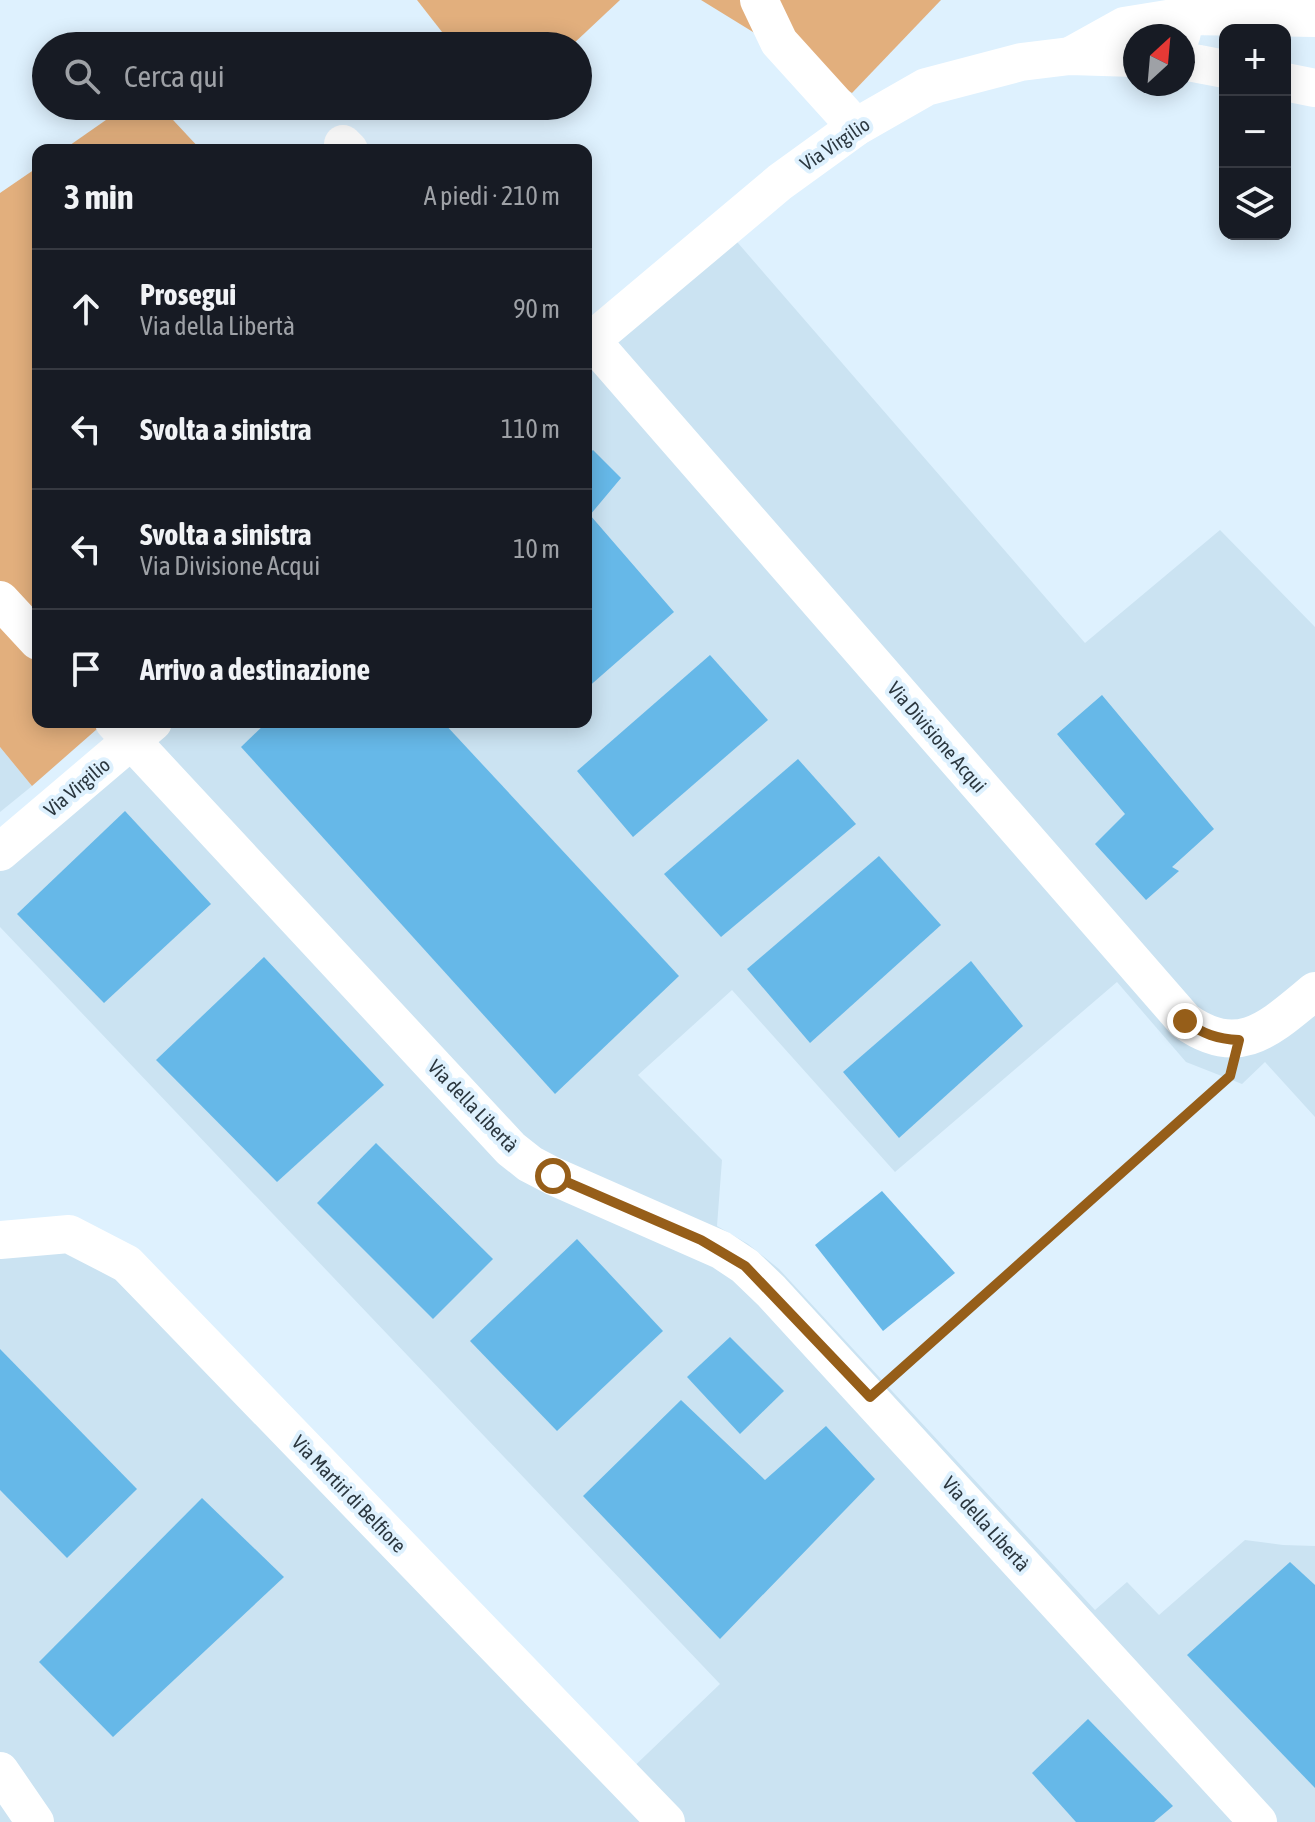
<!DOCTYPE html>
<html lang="it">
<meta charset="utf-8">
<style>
body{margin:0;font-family:"Asap Condensed",sans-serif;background:#20242c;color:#f1f3f6}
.controls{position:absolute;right:24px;top:24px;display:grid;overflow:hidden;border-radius:16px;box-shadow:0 4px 20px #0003}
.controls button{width:72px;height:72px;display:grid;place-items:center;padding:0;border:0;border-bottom:2px solid #363941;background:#171b24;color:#f1f3f6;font:40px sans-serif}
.compass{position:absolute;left:1123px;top:24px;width:72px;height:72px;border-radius:50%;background:#171b24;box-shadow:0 4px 20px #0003;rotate:26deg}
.stop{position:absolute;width:24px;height:24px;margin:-18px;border:6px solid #965e19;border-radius:50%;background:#fff}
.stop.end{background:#965e19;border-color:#fff;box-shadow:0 2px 8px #0008}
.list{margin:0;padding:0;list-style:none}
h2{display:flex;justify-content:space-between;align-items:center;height:104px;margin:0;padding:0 32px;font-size:34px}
h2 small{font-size:26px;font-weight:400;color:#9ea1a6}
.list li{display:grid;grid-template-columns:52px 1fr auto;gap:24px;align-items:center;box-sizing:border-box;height:120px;padding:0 32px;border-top:2px solid #363941}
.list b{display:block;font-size:30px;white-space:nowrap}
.list p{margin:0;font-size:26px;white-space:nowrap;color:#9ea1a6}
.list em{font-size:26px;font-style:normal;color:#9ea1a6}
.icon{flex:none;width:44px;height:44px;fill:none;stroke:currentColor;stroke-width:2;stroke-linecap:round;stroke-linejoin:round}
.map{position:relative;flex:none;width:1315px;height:1822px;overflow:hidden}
.search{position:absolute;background:#171b24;box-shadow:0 4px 20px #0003;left:32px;top:32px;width:560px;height:88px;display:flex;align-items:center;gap:20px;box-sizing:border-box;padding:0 28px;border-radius:44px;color:#9ea1a6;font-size:30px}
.panel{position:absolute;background:#171b24;box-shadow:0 4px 20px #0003;left:32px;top:144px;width:560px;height:584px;border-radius:16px}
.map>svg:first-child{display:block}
</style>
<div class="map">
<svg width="1315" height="1822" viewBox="0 0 1315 1822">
<rect width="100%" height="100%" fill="#def1fe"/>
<g fill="#cbe3f2">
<path d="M725 228 1085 643 1220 530 1315 627V1117L1265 1062 1242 1084 1186 1062 1117 982 895 1172 732 990 638 1075 722 1160 717 1226 748 1244 779 1269 1095 1610 1127 1582 1159 1615 1245 1540 1283 1545 1315 1546V1822H0V1240L69 1234 623 1777 720 1684 0 927V851L153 722H586V345Z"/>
<path d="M0 747 32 786 0 812Z"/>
</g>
<g fill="#e2af7d">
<path d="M417 0H620L571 46H453Z"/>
<path d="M701 0H941L852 93Z"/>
<path d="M126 106H160L201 150H63Z"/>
<path d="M38 167V722H105L32 786 0 747V193Z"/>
</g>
<g fill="#66b8e8">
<path d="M593 450 621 478 590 515 674 612 586 689V456Z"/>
<path d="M710 655 768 720 633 837 577 771Z"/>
<path d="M1102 695 1214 829 1172 867 1179 871 1146 900 1095 844 1125 814 1057 734Z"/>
<path d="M267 722H443L679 976 555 1094 241 747Z"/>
<path d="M798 759 856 824 721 937 664 874Z"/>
<path d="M125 811 211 904 104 1003 17 914Z"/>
<path d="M879 856 941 925 810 1043 747 969Z"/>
<path d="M264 957 384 1085 277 1182 156 1060Z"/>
<path d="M971 961 1023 1026 899 1138 843 1072Z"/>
<path d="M376 1143 493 1259 433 1319 317 1203Z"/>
<path d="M882 1191 955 1273 883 1331 815 1245Z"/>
<path d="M577 1239 663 1331 557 1431 470 1341Z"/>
<path d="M730 1337 784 1391 740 1434 687 1377Z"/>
<path d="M0 1349 137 1489 67 1558 0 1490Z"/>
<path d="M681 1400 765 1480 826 1426 875 1479 720 1639 583 1496Z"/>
<path d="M202 1498 284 1577 113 1737 39 1662Z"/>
<path d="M1290 1562 1315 1585V1788L1187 1655Z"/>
<path d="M1088 1719 1173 1806 1154 1822H1076L1032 1773Z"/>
</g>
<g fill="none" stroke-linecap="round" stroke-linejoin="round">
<path stroke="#a5b6c1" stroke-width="5" stroke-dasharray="6 6" stroke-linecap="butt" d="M895 1376 1230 1076 1231 1072"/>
<g stroke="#fff" stroke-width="38">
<path d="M759 0 779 42 856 127"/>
<path d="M1181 36 1186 16 1315 18"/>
<path d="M1070 56 1124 26 1186 16"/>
<path d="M1183 61 1225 69"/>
<path d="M1285 82 1315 88"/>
<path d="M343 144 349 150"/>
<path d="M591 340 1185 1021C1240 1060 1271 1027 1315 991"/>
<path d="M586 345 780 182 856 127 926 87 1021 62 1070 56 1135 58"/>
<path d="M0 600 38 641"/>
<path d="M114 722 511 1149 530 1164 553 1176 721 1250 745 1266 771 1291 1258 1822"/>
<path d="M0 852 153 722"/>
<path d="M0 1240 69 1234 127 1264 666 1822"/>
<path d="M0 1771 35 1822"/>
</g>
</g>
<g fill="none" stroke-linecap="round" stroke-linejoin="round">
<path stroke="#965e19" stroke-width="10" d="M553 1176 701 1240 745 1266 870 1397 1230 1076 1239 1040C1217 1039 1203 1034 1185 1021"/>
</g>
<g text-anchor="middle" stroke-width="8" stroke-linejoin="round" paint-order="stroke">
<g font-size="20" fill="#2b373f" stroke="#def1fe">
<text transform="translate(835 144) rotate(-34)" y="7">Via Virgilio</text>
<text transform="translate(937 737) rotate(49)" y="7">Via Divisione Acqui</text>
<text transform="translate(77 787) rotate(-40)" y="7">Via Virgilio</text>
<text transform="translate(473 1106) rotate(46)" y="7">Via della Libertà</text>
<text transform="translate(349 1494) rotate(46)" y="7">Via Martiri di Belfiore</text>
<text transform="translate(986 1524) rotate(48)" y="7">Via della Libertà</text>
</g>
</g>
</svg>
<div class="controls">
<button>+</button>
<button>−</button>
<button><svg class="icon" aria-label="layers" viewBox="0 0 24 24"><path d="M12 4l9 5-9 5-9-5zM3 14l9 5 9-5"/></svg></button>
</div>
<svg class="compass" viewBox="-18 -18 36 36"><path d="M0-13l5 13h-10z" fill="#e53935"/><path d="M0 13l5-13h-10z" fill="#9ea1a6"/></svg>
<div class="stop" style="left:553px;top:1176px"></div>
<div class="stop end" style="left:1185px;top:1021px"></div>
<div class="search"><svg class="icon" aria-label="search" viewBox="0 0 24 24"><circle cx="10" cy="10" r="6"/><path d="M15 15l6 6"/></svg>Cerca qui</div>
<section class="panel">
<h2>3 min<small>A piedi · 210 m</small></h2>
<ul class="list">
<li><svg class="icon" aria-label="ahead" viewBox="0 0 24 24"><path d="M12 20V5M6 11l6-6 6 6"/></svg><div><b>Prosegui</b><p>Via della Libertà</p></div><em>90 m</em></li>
<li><svg class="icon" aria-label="left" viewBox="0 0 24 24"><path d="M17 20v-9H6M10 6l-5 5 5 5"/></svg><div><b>Svolta a sinistra</b></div><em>110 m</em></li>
<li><svg class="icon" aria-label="left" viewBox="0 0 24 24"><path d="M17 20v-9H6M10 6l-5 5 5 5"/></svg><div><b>Svolta a sinistra</b><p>Via Divisione Acqui</p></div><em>10 m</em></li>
<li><svg class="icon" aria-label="arrive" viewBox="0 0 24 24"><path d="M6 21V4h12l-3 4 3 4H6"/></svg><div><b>Arrivo a destinazione</b></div></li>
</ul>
</section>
</div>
